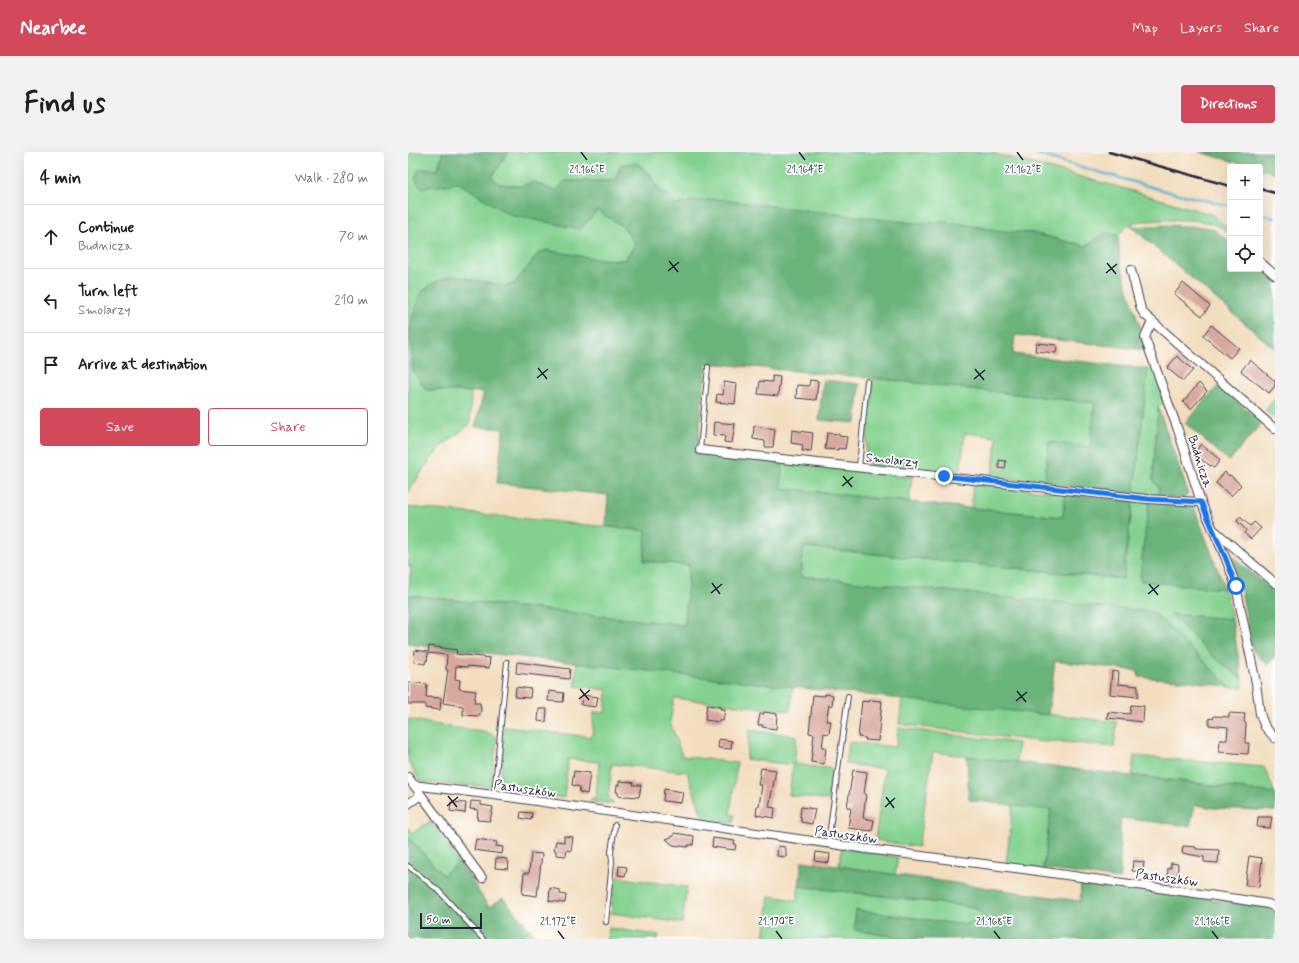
<!DOCTYPE html>
<meta charset="utf-8">
<style>
body{margin:0;font-family:Mynerve,sans-serif;background:#f2f2f2;color:#202124}
.controls{position:absolute;right:12px;top:12px;display:grid;overflow:hidden;border-radius:4px;box-shadow:0 4px 16px #0002}
.controls button{width:36px;height:36px;display:grid;place-items:center;padding:0;border:0;border-bottom:1px solid #e0e0e0;background:#fff;color:#202124;font:20px sans-serif}
.scale{position:absolute;left:12px;bottom:10px;width:62px;box-sizing:border-box;padding-left:4px;border:2px solid #22223b;border-top:0;font-size:11px;line-height:14px;white-space:nowrap;color:#22223b;-webkit-text-stroke:3px #fff;paint-order:stroke}
.stop{position:absolute;width:12px;height:12px;margin:-9px;border:3px solid #1a73e8;border-radius:50%;background:#fff}
.stop.end{background:#1a73e8;border-color:#fff;box-shadow:0 1px 4px #0008}
.list{margin:0;padding:0;list-style:none}
h2{display:flex;justify-content:space-between;align-items:center;height:52px;margin:0;padding:0 16px;font-size:17px}
h2 small{font-size:13px;font-weight:400;color:#757577}
.list li{display:grid;grid-template-columns:26px 1fr auto;gap:12px;align-items:center;box-sizing:border-box;height:64px;padding:0 16px;border-top:1px solid #e0e0e0}
.list b{display:block;font-size:15px;white-space:nowrap}
.list p{margin:0;font-size:13px;white-space:nowrap;color:#757577}
.list em{font-size:13px;font-style:normal;color:#757577}
.actions{display:flex;gap:8px;padding:12px 16px}
.actions a{flex:1;padding:9px 0;border:1px solid #d1495b;border-radius:4px;text-align:center;font-size:14px;color:#d1495b}
.actions .main{background:#d1495b;color:#fff}
.icon{flex:none;width:22px;height:22px;fill:none;stroke:currentColor;stroke-width:2;stroke-linecap:round;stroke-linejoin:round}
.map{position:relative;flex:none;width:867px;height:787px;overflow:hidden;border-radius:4px}
header{display:flex;align-items:center;gap:24px;box-sizing:border-box;height:56px;padding:0 20px;background:#d1495b;color:#fff}
header strong{font-size:19px}
nav{display:flex;gap:22px;margin-inline-start:auto;font-size:14px}
.intro{display:flex;align-items:center;justify-content:space-between;box-sizing:border-box;height:96px;padding:0 24px}
h1{margin:0;font-size:28px}
.button{padding:10px 18px;border-radius:4px;background:#d1495b;color:#fff;font-size:14px;font-weight:700}
main{display:flex;gap:24px;padding:0 24px}
aside{flex:1;background:#fff;border-radius:4px;box-shadow:0 4px 16px #0002}
.map>svg:first-child{display:block}
</style>
<header>
<strong>Nearbee</strong>
<nav><a>Map</a><a>Layers</a><a>Share</a></nav>
</header>
<div class="intro"><h1>Find us</h1><a class="button">Directions</a></div>
<main>
<aside>
<h2>4 min<small>Walk · 280 m</small></h2>
<ul class="list">
<li><svg class="icon" aria-label="ahead" viewBox="0 0 24 24"><path d="M12 20V5M6 11l6-6 6 6"/></svg><div><b>Continue</b><p>Budnicza</p></div><em>70 m</em></li>
<li><svg class="icon" aria-label="left" viewBox="0 0 24 24"><path d="M17 20v-9H6M10 6l-5 5 5 5"/></svg><div><b>Turn left</b><p>Smolarzy</p></div><em>210 m</em></li>
<li><svg class="icon" aria-label="arrive" viewBox="0 0 24 24"><path d="M6 21V4h12l-3 4 3 4H6"/></svg><div><b>Arrive at destination</b></div></li>
</ul>
<div class="actions"><a class="main">Save</a><a>Share</a></div>
</aside>
<div class="map">
<svg width="867" height="787" viewBox="0 0 867 787">
<rect width="100%" height="100%" fill="#fff"/>
<filter id="ink" filterUnits="userSpaceOnUse"><feTurbulence type="fractalNoise" baseFrequency=".025" numOctaves="2"/><feDisplacementMap in="SourceGraphic" scale="8" xChannelSelector="R" yChannelSelector="G"/><feConvolveMatrix kernelMatrix="1 2 1 2 8 2 1 2 1" color-interpolation-filters="sRGB"/></filter>
<filter id="wash" filterUnits="userSpaceOnUse"><feTurbulence type="fractalNoise" baseFrequency=".012" numOctaves="4" result="noise"/><feDisplacementMap in="SourceGraphic" scale="16" xChannelSelector="R" yChannelSelector="G"/><feGaussianBlur stdDeviation="0.9" result="paint"/><feColorMatrix in="noise" values="0 0 0 0 0 0 0 0 0 0 0 0 0 0 0 0 0 1.4 0 .05"/><feComposite in="paint" operator="in"/></filter>
<g filter="url(#wash)">
<rect width="100%" height="100%" fill="#f2ddbe"/>
<g fill="#84d18f" stroke="#537a65">
<path d="M0 0H35L30 17 24 18 18 16 13 36 51 31 102 63 173 77 189 58 217 76 227 92 218 108 189 107 131 101 106 132 97 134 44 124 18 238 63 240 62 272 34 294 18 313 0 341Z"/>
<path d="M100 0 117 1 119 0H580L718 37 805 63 822 78 820 80C801 62 749 69 724 70L726 77 721 73 710 83 698 81 678 94 624 81 595 79 539 70 504 71 280 50 269 53 249 35 242 22 207 29H157L147 39 126 30 112 34 90 32 84 25Z"/>
<path d="M740 217 746 218 757 251 750 255 745 327 751 337 750 344 726 342Z"/>
<path d="M465 226 687 251 682 295 636 332 613 328 584 325 589 285 557 281 552 323 462 313 457 306Z"/>
<path d="M867 246V267L857 259Z"/>
<path d="M374 311 504 325 501 350 372 336Z"/>
<path d="M565 332 657 341 655 365 563 356Z"/>
<path d="M725 349 741 350 732 424 733 429 817 437 824 467 763 462 802 502 834 527 835 536 822 535 745 460 393 425 396 395 715 427Z"/>
<path d="M0 355 239 379 236 409 281 413 277 473 0 443 3 414H0Z"/>
<path d="M169 511 385 534 382 559 266 546 262 570 274 604 329 611 322 662 326 663 325 671 301 670 296 669 279 620 204 612 200 646 206 652 181 649 188 644 191 610 160 607 156 646 92 636 96 575 184 585 186 560 197 561 199 538 167 534Z"/>
<path d="M494 546 709 570 706 595 647 589 637 590 491 572Z"/>
<path d="M0 567 41 575 76 579 85 583 89 586 83 634 51 633 13 630 0 610Z"/>
<path d="M490 576 610 591 608 610 525 600 510 695 467 688 477 617 438 612 441 590 488 595Z"/>
<path d="M342 578 389 584 386 612 424 617 420 648 381 643 385 613 338 607Z"/>
<path d="M726 604 856 615 867 641 724 623Z"/>
<path d="M605 653 643 658 635 717 598 712Z"/>
<path d="M22 669 51 710 35 723 0 685V675L5 681Z"/>
<path d="M434 696 490 705 487 723 431 714Z"/>
<path d="M207 725 279 735 274 771 203 761Z"/>
<path d="M391 734 566 755 577 764 557 773 448 758 446 778 503 787H356L361 744 389 748Z"/>
<path d="M201 776 251 783 250 787H199Z"/>
<path d="M122 777 129 787H110Z"/>
</g>
<g fill="#6bb37a" stroke="#466a5a">
<path d="M35 0H100L84 25 90 32 112 34 126 30 147 39 157 29H207L213 12 229 11 242 22 249 35 269 53 280 50 306 47 504 71 539 70 595 79 624 81 678 94 698 81 710 83 712 111 739 198 607 183 605 202 740 217 726 342 636 332 641 290 682 295 687 251 465 226 298 211 289 302 374 311 373 336 501 350 655 365 657 341 725 349 715 427 396 395 393 424 745 460 822 535 783 529 731 525 730 519 647 509 640 563 103 504 0 492V443L277 473 281 413 236 409 238 379 198 374 200 343 89 331 95 277 67 275 76 240 18 238 5 219 2 176 11 143 25 131 44 124 97 134 106 132 131 101 139 98 189 107 217 108 227 92 217 76 189 58 173 77 102 63 51 31 13 36 7 27 11 17C18 16 23 18 30 17Z"/>
<path d="M791 0H867V21L852 17V15H845Z"/>
<path d="M758 73 797 75 805 77 822 90V117H852V116L867 128V197L726 77 725 75Z"/>
<path d="M415 228 452 232 448 271 411 268Z"/>
<path d="M811 233 854 271 821 309 777 271Z"/>
<path d="M750 255 780 341 775 347 750 344 751 337 745 327Z"/>
<path d="M741 350 786 355 817 437 733 429 732 424Z"/>
<path d="M820 401 867 441V504L860 513 845 499 833 438Z"/>
<path d="M762 462 824 467 834 527 802 502Z"/>
<path d="M559 604 867 641V659L806 656 787 653 782 674 712 666V727L635 717 643 658 561 648Z"/>
<path d="M0 685 35 723 51 710 81 755 95 746 122 777 110 787H0Z"/>
<path d="M394 709 672 749 673 730 864 755 867 752V787H503L446 778 448 758 557 773 577 764 566 755 391 734Z"/>
</g>
<g fill="none" stroke-linecap="round" stroke-linejoin="round">
<g stroke="#5ab2d7" stroke-width="2.5">
<path d="M621 0 750 37 822 54"/>
<path d="M852 62 867 66"/>
</g>
</g>
<g id="blocks">
<g fill="#d8a79d">
<path d="M775 131 802 154 794 164 766 142Z"/>
<path d="M803 173 831 196 822 206 795 184Z"/>
<path d="M628 191 649 193 648 201 627 199Z"/>
<path d="M769 204 785 218 775 229 759 216Z"/>
<path d="M842 208 867 229V234L861 241 833 219Z"/>
<path d="M364 224 372 225 370 244 350 242 352 229 364 230Z"/>
<path d="M402 228 410 229 408 248 388 246 389 233 401 234Z"/>
<path d="M316 230 329 232 327 252 308 250 309 242 315 243Z"/>
<path d="M791 231 799 239 783 257 775 250Z"/>
<path d="M306 270 327 272 324 291 316 290 317 284 305 283Z"/>
<path d="M346 274 367 277 365 295H357V289L345 287Z"/>
<path d="M384 278 405 281 403 300 394 299 395 293 383 291Z"/>
<path d="M419 281 431 282V284L439 285 437 297 430 296V298L417 297Z"/>
<path d="M793 292 812 308 806 316 795 309 787 300Z"/>
<path d="M591 308 598 309 597 317 591 316Z"/>
<path d="M817 320 821 324 822 323 833 333 823 344 808 331Z"/>
<path d="M832 365 842 374 846 370 853 376 843 387 836 381 838 378 829 369Z"/>
<path d="M21 494 49 498 48 502 82 506 81 516 60 514 59 515 48 514 47 527 52 528 51 537 68 539 66 551H72L73 559 71 564 55 563V554L35 551 40 518H38L39 503 20 501 19 509 18 508 17 512 6 510 7 498 20 500Z"/>
<path d="M109 510 162 517 161 527 108 521Z"/>
<path d="M704 519 711 520 710 532 730 534V545L702 542Z"/>
<path d="M0 530 19 532 18 545 33 546 32 558 17 556V552H0Z"/>
<path d="M108 535 123 537 122 546 107 545Z"/>
<path d="M141 539 156 541 155 550 140 549Z"/>
<path d="M417 542 425 543 424 554 421 553 418 569H423L421 582 416 581 414 595 418 596 416 612 403 610 406 582 401 581 405 543 417 544Z"/>
<path d="M174 543 190 545 188 555 173 553Z"/>
<path d="M462 548 474 549 470 589 457 588 458 586 450 585 454 549 461 550Z"/>
<path d="M299 553 313 555 312 557H317L315 569 311 568V570L297 568Z"/>
<path d="M723 553 736 554 735 570 699 566 700 560 722 562Z"/>
<path d="M131 557H139L138 570 130 569Z"/>
<path d="M356 560 369 562 368 577 354 575 355 573H350L352 562H356Z"/>
<path d="M821 561 837 562 836 570 838 571 837 591H841L840 602 811 600 812 588H819L820 575 801 573V566L805 567 806 564 821 565Z"/>
<path d="M311 587 324 589 323 597 310 596Z"/>
<path d="M353 616 368 618 361 655 367 656 366 666 348 663 349 654H351L354 633H350Z"/>
<path d="M445 618 459 620 456 642H458L455 666 466 668 464 679 440 676 443 656 439 655Z"/>
<path d="M166 619 182 621 179 642 171 640 172 635 164 633Z"/>
<path d="M211 629 223 630 226 631 225 633H233L231 645 218 644 216 645 210 644V640H208L209 633H211Z"/>
<path d="M256 637 275 640 273 651 255 649Z"/>
<path d="M63 649 73 650V653L85 655 82 669 69 668 70 658 62 657Z"/>
<path d="M43 650 58 651 57 661 42 659Z"/>
<path d="M393 655 407 657 404 672 393 670V665H392Z"/>
<path d="M113 660 124 661 123 668 112 666Z"/>
<path d="M850 665H864L862 676 849 675Z"/>
<path d="M266 681 286 684 285 693H280V695L265 693 258 687 266 684Z"/>
<path d="M156 684 165 685 163 699 159 698 158 704 148 703V699L146 698 148 689 156 690Z"/>
<path d="M305 686 327 689 326 692H328L327 698 304 695Z"/>
<path d="M68 687 89 690 88 694 95 695 94 702 66 698Z"/>
<path d="M370 694 377 695 378 698V705L369 704Z"/>
<path d="M775 694 788 695V697L811 698 810 711 796 710V705L774 701Z"/>
<path d="M408 700 422 702 421 711 407 709Z"/>
<path d="M123 701 134 702 129 744 114 742 116 721H121Z"/>
<path d="M841 704 854 706 851 735 837 733Z"/>
<path d="M88 706 99 707V710H101L100 717 87 716Z"/>
<path d="M725 709 736 710 735 720 724 719Z"/>
<path d="M763 711 770 712 769 730H759L760 716H763Z"/>
<path d="M211 714 219 715 217 724 210 723Z"/>
<path d="M142 736 152 738V742L158 743 157 751 141 749Z"/>
</g>
</g>
</g>
<g filter="url(#ink)">
<use href="#blocks" fill-opacity="0" stroke="#413e4f" stroke-width="1"/>
<g fill="none" stroke-linecap="round" stroke-linejoin="round">
<defs>
<g id="lane">
<path d="M292 298 300 215"/>
<path d="M451 315 459 229"/>
<path d="M86 643 99 510"/>
<path d="M420 691 440 544"/>
<path d="M0 714 31 739 75 787"/>
<path d="M198 770 204 709 203 700 207 673"/>
</g>
<g id="street">
<path d="M852 110 867 123"/>
<path d="M723 118 733 157 736 162 867 277"/>
<path d="M744 170 739 180 737 186 770 278 793 350 818 407 828 434 848 531 852 562 857 575 867 586"/>
<path d="M292 298 739 347 793 350"/>
<path d="M806 378 867 431"/>
<path d="M0 625 74 726"/>
<path d="M5 633 86 643 459 697 615 717 829 747 860 752 867 755"/>
<path d="M0 652 13 643"/>
</g>
</defs>
<use href="#lane" stroke="#413e4f" stroke-width="6"/>
<use href="#street" stroke="#413e4f" stroke-width="10"/>
<use href="#lane" stroke="#fff" stroke-width="4"/>
<use href="#street" stroke="#fff" stroke-width="8"/>
<g stroke="#22223b" stroke-width="2.5">
<path d="M701 0 822 34"/>
<path d="M852 37 867 41"/>
</g>
</g>
</g>
<g fill="none" stroke-linecap="round" stroke-linejoin="round" filter="url(#ink)">
<path stroke="#1a73e8" stroke-width="5" d="M536 324 740 347 793 350 818 407 828 434"/>
</g>
<path fill="none" stroke="#22223b" stroke-width="1.5" d="M173 0 179 8M391 0 397 8M609 0 615 8M261 109 270 120M699 111 708 122M260 119 271 110M698 121 709 112M130 216 139 227M567 217 576 228M129 226 140 217M566 227 577 218M435 324 444 335M434 334 445 325M304 431 312 442M741 432 750 443M303 441 314 432M740 442 751 433M172 537 181 548M609 539 618 550M171 547 182 538M608 549 619 540M40 644 49 655M478 645 486 656M39 654 50 645M477 655 487 646M150 779 156 787M368 779 374 787M586 779 592 787M804 779 810 787"/>
<g text-anchor="middle" stroke-width="3.5" stroke-linejoin="round" paint-order="stroke">
<g font-size="13" fill="#22223b" stroke="#fff">
<text transform="translate(484 307) rotate(6)" y="5">Smolarzy</text>
<text transform="translate(793 309) rotate(72)" y="5">Budnicza</text>
<text transform="translate(117 636) rotate(8)" y="5">Pastuszków</text>
<text transform="translate(438 682) rotate(8)" y="5">Pastuszków</text>
<text transform="translate(759 725) rotate(8)" y="5">Pastuszków</text>
</g>
</g>
<g font-size="10" text-anchor="middle" fill="#22223b" stroke="#fff" stroke-width="3.5" stroke-linejoin="round" paint-order="stroke">
<text x="179" y="21">21.166°E</text>
<text x="397" y="21">21.164°E</text>
<text x="615" y="21">21.162°E</text>
<text x="150" y="773">21.172°E</text>
<text x="368" y="773">21.170°E</text>
<text x="586" y="773">21.168°E</text>
<text x="804" y="773">21.166°E</text>
</g>
</svg>
<div class="controls">
<button>+</button>
<button>−</button>
<button><svg class="icon" aria-label="locate" viewBox="0 0 24 24"><circle cx="12" cy="12" r="6"/><path d="M12 2v4M12 18v4M2 12h4M18 12h4"/></svg></button>
</div>
<div class="scale">50 m</div>
<div class="stop" style="left:828px;top:434px"></div>
<div class="stop end" style="left:536px;top:324px"></div>
</div>
</main>
